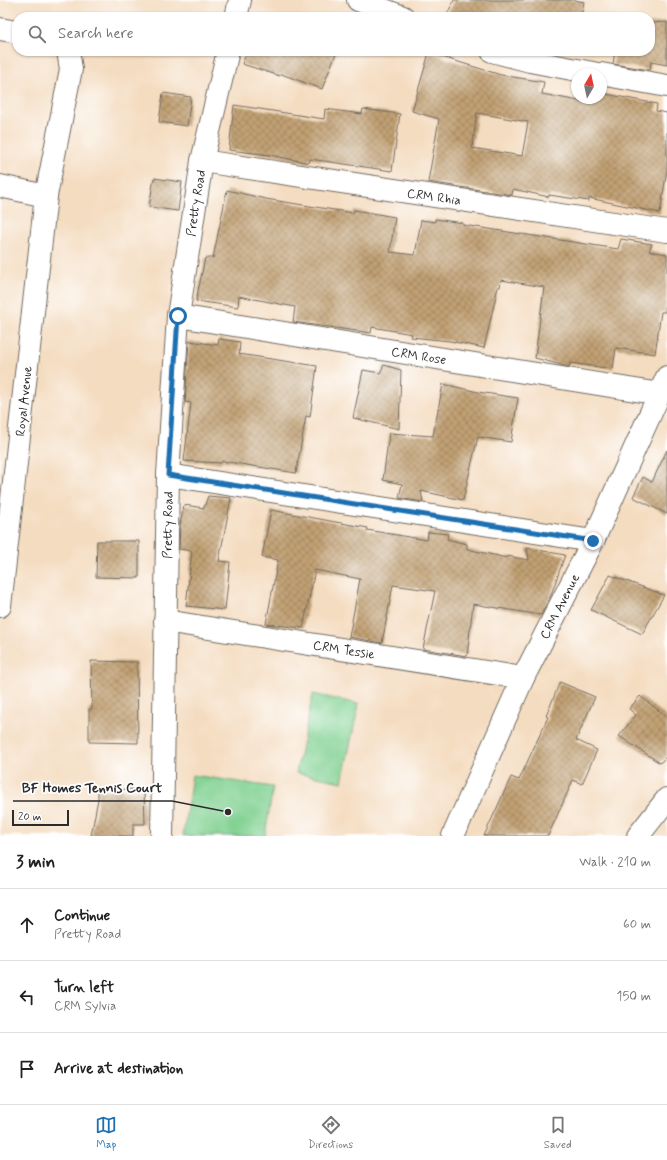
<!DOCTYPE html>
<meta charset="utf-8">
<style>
body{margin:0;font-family:Mynerve,sans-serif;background:#f2f2f2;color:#222}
.compass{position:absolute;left:571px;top:68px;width:36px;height:36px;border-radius:50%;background:#fff;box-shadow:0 1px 3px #0004;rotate:9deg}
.scale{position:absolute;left:12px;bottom:10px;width:57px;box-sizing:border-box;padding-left:4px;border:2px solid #2b2b2b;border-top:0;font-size:11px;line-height:14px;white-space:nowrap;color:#2b2b2b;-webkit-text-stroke:3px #fff;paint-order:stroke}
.stop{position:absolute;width:12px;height:12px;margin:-9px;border:3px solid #1f6fb2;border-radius:50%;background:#fff}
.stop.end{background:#1f6fb2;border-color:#fff;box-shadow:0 1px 4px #0008}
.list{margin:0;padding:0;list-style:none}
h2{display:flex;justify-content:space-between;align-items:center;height:52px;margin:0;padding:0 16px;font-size:17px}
h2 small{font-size:13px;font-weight:400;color:#767676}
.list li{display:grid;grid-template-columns:26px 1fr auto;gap:12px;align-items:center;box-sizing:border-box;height:72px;padding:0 16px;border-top:1px solid #e0e0e0}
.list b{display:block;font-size:15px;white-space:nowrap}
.list p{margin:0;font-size:13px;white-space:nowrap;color:#767676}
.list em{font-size:13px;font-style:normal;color:#767676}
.icon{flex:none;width:22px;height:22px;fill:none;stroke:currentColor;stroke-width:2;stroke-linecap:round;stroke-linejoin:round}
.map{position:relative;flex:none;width:667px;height:836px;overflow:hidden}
.search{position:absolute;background:#fff;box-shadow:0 1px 3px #0004;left:12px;right:12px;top:12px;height:44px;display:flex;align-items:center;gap:10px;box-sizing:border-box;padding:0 14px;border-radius:16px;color:#767676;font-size:15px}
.sheet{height:268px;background:#fff}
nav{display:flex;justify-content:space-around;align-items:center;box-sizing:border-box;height:56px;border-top:1px solid #e0e0e0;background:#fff;font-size:11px;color:#767676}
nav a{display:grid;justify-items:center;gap:2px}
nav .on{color:#1f6fb2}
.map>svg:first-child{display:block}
</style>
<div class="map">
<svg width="667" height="836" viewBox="0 0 667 836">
<defs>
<pattern id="building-cross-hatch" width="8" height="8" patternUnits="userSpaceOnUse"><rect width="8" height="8" fill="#c1a073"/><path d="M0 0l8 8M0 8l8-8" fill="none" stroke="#9d835f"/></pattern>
</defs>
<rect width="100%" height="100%" fill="#fff"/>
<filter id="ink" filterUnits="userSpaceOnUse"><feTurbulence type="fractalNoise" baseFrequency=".025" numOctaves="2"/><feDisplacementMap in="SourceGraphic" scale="8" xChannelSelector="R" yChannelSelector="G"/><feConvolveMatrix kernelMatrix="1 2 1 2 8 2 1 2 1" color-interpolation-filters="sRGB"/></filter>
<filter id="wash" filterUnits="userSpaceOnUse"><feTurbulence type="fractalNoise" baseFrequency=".012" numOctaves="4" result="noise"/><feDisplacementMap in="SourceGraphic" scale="16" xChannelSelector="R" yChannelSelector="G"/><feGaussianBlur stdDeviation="0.9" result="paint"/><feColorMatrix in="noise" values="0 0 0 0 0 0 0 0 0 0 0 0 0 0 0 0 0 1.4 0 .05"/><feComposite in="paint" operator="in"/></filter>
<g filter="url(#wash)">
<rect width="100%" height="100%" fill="#f4dcc0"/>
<g fill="#7fd090" stroke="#557e5e">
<path d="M313 694 359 704 342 782 296 773Z"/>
<path d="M192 775 273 787 265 836H183Z"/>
</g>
<g id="blocks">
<g fill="url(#building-cross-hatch)" fill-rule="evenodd">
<path d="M454 0H575L584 2 581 17H446Z"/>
<path d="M667 22V65L651 62 650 70 613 64 615 51H650V23Z"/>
<path d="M247 51H337L322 89 281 74 280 76 242 64Z"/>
<path d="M429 53 501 75 544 82 542 94 584 102 585 98H601V93L657 104 656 111 667 113V170L660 213 589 198V201L549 195V197L513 189 512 195 428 182 439 119 412 111ZM477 113 528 122 522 156 472 148Z"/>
<path d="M163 93 191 97 187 126 159 122Z"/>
<path d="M234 105 324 119 325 109 362 114 363 109 400 114 392 171 310 159 309 163 270 155 229 150Z"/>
<path d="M154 178 182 182 178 211 149 207Z"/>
<path d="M227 190 266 199 353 213 354 210 395 217 390 252 415 255 421 220 435 222V219L463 223V225L618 249 621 239 652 244 649 251 667 254V297L665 312H661L655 354 616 348 613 369 570 363 569 367 535 358 544 287 501 280 500 287H498L484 348 450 341 411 337 412 334 372 327 371 333 293 322 295 307 239 296 238 307 196 301 205 258H213Z"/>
<path d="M219 339 240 342 239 354 317 366 310 417 306 416 296 473 222 461 221 463 184 461 191 403 185 402 189 341 218 345Z"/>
<path d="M384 365 401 370 399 429 353 418 363 370 380 373Z"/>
<path d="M443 384 478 392 518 398 511 442 478 437 463 500 421 491 423 502 399 498 402 484 383 480 389 433 433 436Z"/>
<path d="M667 450V514L633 497 643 477 652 482Z"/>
<path d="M208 496 231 498 219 561 230 562 225 610 186 606 192 551 179 549 180 525 184 505 204 508Z"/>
<path d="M271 510 368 528 367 530 427 540 428 532 448 534 447 539 467 544V549L507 558V556L529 560 527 548 565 555 551 595 541 615 473 604 467 656 423 649 435 591 393 585 382 643 349 637 360 579 315 570 303 628 266 624 278 560 262 557Z"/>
<path d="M97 541H139V578L96 577Z"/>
<path d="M610 575 664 595 642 634 591 610Z"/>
<path d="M91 661 137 662 138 743 89 742V709H92Z"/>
<path d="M560 682 595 697 576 740 597 750 582 784 573 780 548 836H484L511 777 519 780 548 717 546 716Z"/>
<path d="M640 696 667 717V756L660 763 619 736 636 715 629 709Z"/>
<path d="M144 789 145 824H133V836H91L98 799V790Z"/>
</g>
</g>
</g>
<g filter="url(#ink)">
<use href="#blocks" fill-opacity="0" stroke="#71695f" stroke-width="1"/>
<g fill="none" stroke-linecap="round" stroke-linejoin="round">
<defs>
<g id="minor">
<path d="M358 0 403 17"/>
<path d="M236 17 240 0"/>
<path d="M0 29 17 32"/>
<path d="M492 51 530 61 598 74"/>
<path d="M601 74 667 86"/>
<path d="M202 161 667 231"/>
<path d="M0 186 46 196"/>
<path d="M178 316 660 394"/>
<path d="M168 475 593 541"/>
<path d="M0 606 46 196 71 69 68 51"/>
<path d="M165 621 523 678"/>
<path d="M162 836 168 475 178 316 202 161 228 51"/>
<path d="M453 836 523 678 593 541 667 377"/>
<path d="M638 836 667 799"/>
</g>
</defs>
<use href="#minor" stroke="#71695f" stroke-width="24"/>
<use href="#minor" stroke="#fff" stroke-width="22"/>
</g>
</g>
<g fill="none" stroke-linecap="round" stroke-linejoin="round" filter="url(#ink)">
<path stroke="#1f6fb2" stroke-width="5" d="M178 316 168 475 593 541"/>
</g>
<g text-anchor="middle" stroke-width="3.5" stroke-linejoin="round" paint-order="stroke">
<g font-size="13" fill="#2b2b2b" stroke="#fff">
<text transform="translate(434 196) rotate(8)" y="5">CRM Rhia</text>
<text transform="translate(195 203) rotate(-81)" y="5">Pretty Road</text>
<text transform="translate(419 355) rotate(9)" y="5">CRM Rose</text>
<text transform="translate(23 401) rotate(-84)" y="5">Royal Avenue</text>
<text transform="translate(167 525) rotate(-89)" y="5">Pretty Road</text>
<text transform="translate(559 606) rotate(-63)" y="5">CRM Avenue</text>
<text transform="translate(344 649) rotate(9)" y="5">CRM Tessie</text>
</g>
</g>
<path fill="none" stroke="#2b2b2b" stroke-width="1.5" d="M228 812L172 801H13"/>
<circle fill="#2b2b2b" stroke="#fff" stroke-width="1.5" cx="228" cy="812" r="4"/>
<g font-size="14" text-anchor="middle" font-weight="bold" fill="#2b2b2b" stroke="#fff" stroke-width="3.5" stroke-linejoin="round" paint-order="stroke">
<text x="92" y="792">BF Homes Tennis Court</text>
</g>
</svg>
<svg class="compass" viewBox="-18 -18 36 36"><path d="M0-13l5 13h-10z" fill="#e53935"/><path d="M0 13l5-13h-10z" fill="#767676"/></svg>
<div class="scale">20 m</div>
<div class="stop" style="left:178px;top:316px"></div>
<div class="stop end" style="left:593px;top:541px"></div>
<div class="search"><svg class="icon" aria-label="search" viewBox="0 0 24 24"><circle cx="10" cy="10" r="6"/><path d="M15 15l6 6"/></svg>Search here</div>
</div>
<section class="sheet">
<h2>3 min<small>Walk · 210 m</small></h2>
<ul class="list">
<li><svg class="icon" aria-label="ahead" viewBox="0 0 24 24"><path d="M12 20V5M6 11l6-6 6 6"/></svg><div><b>Continue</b><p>Pretty Road</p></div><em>60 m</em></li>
<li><svg class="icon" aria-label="left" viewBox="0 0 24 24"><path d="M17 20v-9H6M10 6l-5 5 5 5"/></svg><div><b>Turn left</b><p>CRM Sylvia</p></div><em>150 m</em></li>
<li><svg class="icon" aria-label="arrive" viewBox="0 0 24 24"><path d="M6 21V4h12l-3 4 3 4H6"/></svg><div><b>Arrive at destination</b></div></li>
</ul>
</section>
<nav>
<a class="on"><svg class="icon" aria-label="map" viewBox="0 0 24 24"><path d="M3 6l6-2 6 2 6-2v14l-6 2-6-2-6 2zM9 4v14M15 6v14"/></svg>Map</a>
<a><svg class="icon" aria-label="directions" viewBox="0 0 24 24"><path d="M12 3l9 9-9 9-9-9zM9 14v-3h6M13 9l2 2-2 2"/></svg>Directions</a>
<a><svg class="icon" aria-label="saved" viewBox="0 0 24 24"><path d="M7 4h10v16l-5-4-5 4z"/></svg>Saved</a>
</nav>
